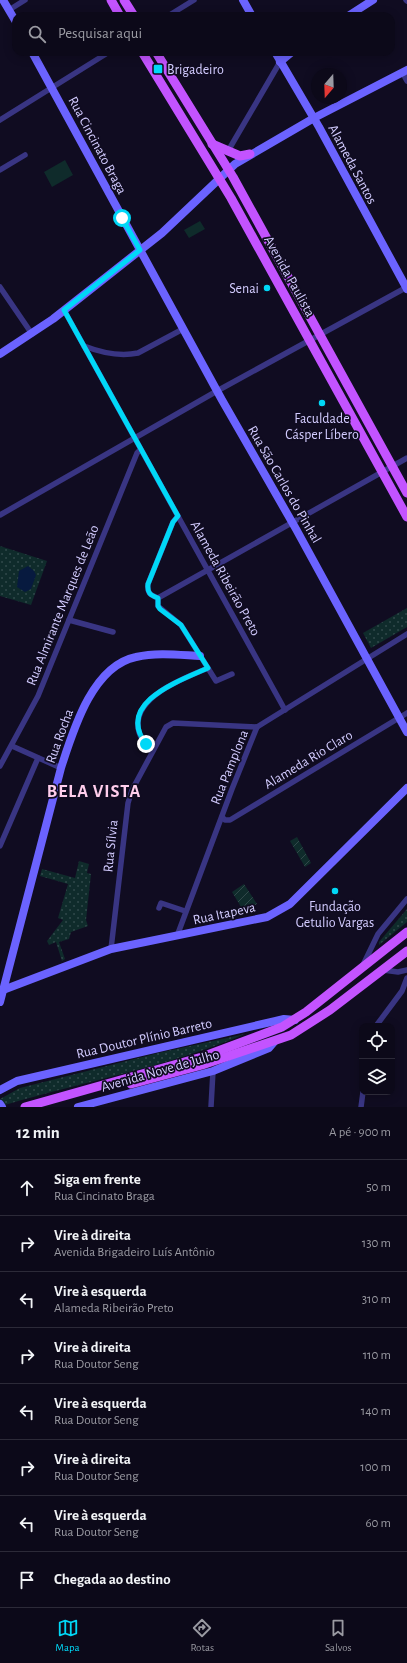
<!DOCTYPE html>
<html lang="pt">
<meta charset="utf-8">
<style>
body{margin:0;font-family:"Alegreya Sans",sans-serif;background:#151222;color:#f1f3f6}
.controls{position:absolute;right:12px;bottom:12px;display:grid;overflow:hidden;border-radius:8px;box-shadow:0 2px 10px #0003}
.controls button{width:36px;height:36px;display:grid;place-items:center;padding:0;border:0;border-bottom:1px solid #2c2a38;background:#0c0919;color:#f1f3f6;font:20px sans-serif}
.compass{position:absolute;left:311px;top:68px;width:36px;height:36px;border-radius:50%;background:#0c0919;box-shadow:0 2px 10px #0003;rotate:199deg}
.stop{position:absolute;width:12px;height:12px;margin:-9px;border:3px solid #00d8f7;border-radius:50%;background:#fff}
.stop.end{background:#00d8f7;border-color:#fff;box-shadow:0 1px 4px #0008}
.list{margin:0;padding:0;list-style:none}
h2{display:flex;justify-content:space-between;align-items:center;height:52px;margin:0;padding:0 16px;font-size:17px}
h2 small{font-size:13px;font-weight:400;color:#9a9aa2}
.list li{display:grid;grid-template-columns:26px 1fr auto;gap:12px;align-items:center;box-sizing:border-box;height:56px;padding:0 16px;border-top:1px solid #2c2a38}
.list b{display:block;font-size:15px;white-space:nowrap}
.list p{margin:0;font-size:13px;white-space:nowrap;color:#9a9aa2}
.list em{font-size:13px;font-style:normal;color:#9a9aa2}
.icon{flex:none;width:22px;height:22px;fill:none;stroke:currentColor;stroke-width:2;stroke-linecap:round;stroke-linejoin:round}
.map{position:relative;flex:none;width:407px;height:1107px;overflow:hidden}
.search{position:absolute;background:#0c0919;box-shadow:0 2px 10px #0003;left:12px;right:12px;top:12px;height:44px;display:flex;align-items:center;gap:10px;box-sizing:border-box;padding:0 14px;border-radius:12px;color:#9a9aa2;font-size:15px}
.sheet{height:500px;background:#0c0919}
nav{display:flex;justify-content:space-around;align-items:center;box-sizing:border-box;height:56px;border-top:1px solid #2c2a38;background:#0c0919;font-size:11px;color:#9a9aa2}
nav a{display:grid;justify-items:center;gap:2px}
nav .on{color:#00d8f7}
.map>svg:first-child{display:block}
</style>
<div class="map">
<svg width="407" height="1107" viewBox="0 0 407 1107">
<defs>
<pattern id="park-dots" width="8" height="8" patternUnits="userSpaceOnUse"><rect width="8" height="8" fill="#0f2b2b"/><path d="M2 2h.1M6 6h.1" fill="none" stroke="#31494b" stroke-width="1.8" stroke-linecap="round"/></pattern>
<pattern id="garden-furrows" width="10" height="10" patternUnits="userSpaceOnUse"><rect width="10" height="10" fill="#0f2b2b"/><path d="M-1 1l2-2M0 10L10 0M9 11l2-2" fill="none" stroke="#31494b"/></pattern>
</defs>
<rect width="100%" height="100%" fill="#100c21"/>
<g fill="#0f2b2b">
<path d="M65 160 73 175 52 187 44 172Z"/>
<path d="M200 221 205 229 189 238 184 230Z"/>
</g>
<g fill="url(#park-dots)">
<path d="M0 546 47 561 31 605 0 596Z"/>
<path d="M407 608V627L371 648 363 633Z"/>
<path d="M79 861 89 864 87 873 91 874 86 920 88 926 71 932 69 939 59 942 65 959 62 961 56 942 49 945 47 941 63 920 58 918 68 884 40 876 42 869 75 878Z"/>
<path d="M407 909V922L379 945V942Z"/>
<path d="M245 1034C168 1067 85 1081 5 1105L0 1099 20 1088 158 1053Z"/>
</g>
<g fill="url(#garden-furrows)">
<path d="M297 837 311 863 305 867 290 841Z"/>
<path d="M244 884 257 904 244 912 232 892Z"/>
</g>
<path fill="#071a3f" d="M28 566 34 571 36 575 31 589 25 592 17 587 19 571Z"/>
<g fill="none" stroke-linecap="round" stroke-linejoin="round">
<g stroke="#393583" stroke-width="5.5">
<path d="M406 0 407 1"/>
<path d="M9 10 25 0"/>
<path d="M168 16 194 0"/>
<path d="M402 72 407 81"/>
<path d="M0 120 109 52"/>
<path d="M228 151 280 62"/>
<path d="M0 170 25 155"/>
<path d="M0 287 32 334"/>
<path d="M64 310 285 710"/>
<path d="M84 346C102 353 119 357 138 353L183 329"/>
<path d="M0 515 217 391 407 287"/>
<path d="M158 598 407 458"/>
<path d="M158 598V606L181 625 216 681 232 674"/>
<path d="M158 598C150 595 147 593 148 584L173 522 178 516"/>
<path d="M69 620 113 632"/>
<path d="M12 746 61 768"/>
<path d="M153 750C144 743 138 736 138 725 137 695 185 678 208 668"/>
<path d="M0 766 38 696 137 453 140 450"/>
<path d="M222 817 225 820H230L407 713"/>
<path d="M0 846 38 758"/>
<path d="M159 908 161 903 185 911"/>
<path d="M177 936 232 789 257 727 407 634"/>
<path d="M111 949 128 803 132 790 166 727 173 723 257 727"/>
<path d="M363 965 378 934 407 899"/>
<path d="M383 970 398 972 407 970"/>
<path d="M376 1026 402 991 407 978"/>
<path d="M211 1107 213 1071"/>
<path d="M361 1107 363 1092"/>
</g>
<g stroke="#6b63ff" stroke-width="8">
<path d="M3 0 16 22"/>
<path d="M243 0 252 16"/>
<path d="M348 16 373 0"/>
<path d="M32 52 222 400 296 529 407 732"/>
<path d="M275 52 319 127 407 289"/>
<path d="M280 62 292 52"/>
<path d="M0 354 53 319 162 233 235 164 314 118 407 70"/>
<path d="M3 990 111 949 267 917 290 904 407 788"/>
<path d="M0 1002 61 768C73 731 92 666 136 657 157 652 180 655 200 656"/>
<path d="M0 1090 17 1081 284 1019 295 1020"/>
<path d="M0 1104 2 1107"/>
<path d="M78 1107 213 1071 269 1048 275 1041"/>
</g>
<g stroke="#c353ff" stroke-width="9">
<path d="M111 0 120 16"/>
<path d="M124 0 134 16"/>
<path d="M142 52 231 198 407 517"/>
<path d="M156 52 233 177 407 493"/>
<path d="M212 144 240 156 250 154"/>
<path d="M131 1084 202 1065 291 1035 330 1010 407 951"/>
<path d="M25 1107 202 1057 282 1027 306 1012 407 932"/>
</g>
</g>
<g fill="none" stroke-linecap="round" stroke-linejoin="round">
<path stroke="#00d8f7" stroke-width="5" d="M122 218 140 250 64 310 178 516 173 522 148 584C147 593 150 595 158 598V606L160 609 181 625 208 668C179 681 115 703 146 744"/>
</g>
<g fill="#00d8f7" stroke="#100c21" stroke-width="1.5">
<rect x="153" y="64" width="10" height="10" rx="2"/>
<circle cx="267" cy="288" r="4"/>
<circle cx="322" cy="403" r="4"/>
<circle cx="335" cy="891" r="4"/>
</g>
<g text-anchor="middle" stroke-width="3.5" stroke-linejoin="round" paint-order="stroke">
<g font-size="14" fill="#d3ccff" stroke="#100c21">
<text x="167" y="74" text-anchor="start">Brigadeiro</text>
<text x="259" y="293" text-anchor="end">Senai</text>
<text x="322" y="423">Faculdade<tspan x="322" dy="16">Cásper Líbero</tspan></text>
<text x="335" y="911">Fundação<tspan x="335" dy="16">Getulio Vargas</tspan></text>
</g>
<g font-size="14" fill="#d3ccff" stroke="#100c21">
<text transform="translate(98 145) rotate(62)" y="5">Rua Cincinato Braga</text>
<text transform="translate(353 164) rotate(62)" y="5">Alameda Santos</text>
<text transform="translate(290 276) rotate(61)" y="5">Avenida Paulista</text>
<text transform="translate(285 484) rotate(60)" y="5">Rua São Carlos do Pinhal</text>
<text transform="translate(226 578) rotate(61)" y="5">Alameda Ribeirão Preto</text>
<text transform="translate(62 605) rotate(-68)" y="5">Rua Almirante Marques de Leão</text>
<text transform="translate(59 736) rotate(-70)" y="5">Rua Rocha</text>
<text transform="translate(308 759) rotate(-31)" y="5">Alameda Rio Claro</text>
<text transform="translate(229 767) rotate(-68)" y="5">Rua Pamplona</text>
<text transform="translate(110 846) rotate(-84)" y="5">Rua Sílvia</text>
<text transform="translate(224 913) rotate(-12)" y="5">Rua Itapeva</text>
<text transform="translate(144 1038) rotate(-13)" y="5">Rua Doutor Plínio Barreto</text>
<text transform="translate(160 1070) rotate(-16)" y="5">Avenida Nove de Julho</text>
</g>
<g font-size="18" font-weight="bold" letter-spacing="1" fill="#ffceec" stroke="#100c21">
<text x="94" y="797">BELA VISTA</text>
</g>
</g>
</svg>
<div class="controls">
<button><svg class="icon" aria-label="locate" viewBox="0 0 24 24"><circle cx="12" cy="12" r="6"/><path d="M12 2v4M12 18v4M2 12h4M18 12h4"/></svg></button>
<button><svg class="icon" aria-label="layers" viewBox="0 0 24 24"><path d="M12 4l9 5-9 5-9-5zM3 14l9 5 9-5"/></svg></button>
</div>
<svg class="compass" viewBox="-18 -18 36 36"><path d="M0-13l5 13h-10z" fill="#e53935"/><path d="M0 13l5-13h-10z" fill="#9a9aa2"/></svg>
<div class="stop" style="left:122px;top:218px"></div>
<div class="stop end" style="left:146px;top:744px"></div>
<div class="search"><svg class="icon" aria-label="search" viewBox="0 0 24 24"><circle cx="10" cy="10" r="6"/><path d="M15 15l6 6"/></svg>Pesquisar aqui</div>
</div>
<section class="sheet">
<h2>12 min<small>A pé · 900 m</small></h2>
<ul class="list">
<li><svg class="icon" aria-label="ahead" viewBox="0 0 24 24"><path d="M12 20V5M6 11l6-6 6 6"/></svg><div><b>Siga em frente</b><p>Rua Cincinato Braga</p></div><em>50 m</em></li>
<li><svg class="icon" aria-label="right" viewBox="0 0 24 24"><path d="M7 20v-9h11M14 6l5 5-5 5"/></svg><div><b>Vire à direita</b><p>Avenida Brigadeiro Luís Antônio</p></div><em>130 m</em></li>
<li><svg class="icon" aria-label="left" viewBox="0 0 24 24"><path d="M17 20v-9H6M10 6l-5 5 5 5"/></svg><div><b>Vire à esquerda</b><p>Alameda Ribeirão Preto</p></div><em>310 m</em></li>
<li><svg class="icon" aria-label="right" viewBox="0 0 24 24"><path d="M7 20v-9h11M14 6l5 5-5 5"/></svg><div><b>Vire à direita</b><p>Rua Doutor Seng</p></div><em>110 m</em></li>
<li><svg class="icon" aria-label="left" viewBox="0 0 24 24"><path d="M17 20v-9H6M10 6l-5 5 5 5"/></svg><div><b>Vire à esquerda</b><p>Rua Doutor Seng</p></div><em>140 m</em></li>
<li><svg class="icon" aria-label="right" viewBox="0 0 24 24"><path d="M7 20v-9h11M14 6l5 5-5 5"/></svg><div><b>Vire à direita</b><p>Rua Doutor Seng</p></div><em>100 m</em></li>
<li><svg class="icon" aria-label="left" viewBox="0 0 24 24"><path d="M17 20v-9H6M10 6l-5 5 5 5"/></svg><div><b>Vire à esquerda</b><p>Rua Doutor Seng</p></div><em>60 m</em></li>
<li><svg class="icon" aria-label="arrive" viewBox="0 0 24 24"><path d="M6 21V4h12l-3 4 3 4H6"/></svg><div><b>Chegada ao destino</b></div></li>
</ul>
</section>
<nav>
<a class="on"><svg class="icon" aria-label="map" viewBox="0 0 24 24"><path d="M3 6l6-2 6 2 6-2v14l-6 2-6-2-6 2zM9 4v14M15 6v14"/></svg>Mapa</a>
<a><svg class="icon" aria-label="directions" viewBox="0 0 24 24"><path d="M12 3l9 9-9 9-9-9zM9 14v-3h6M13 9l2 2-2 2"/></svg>Rotas</a>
<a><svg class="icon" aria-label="saved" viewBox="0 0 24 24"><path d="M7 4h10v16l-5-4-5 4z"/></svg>Salvos</a>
</nav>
